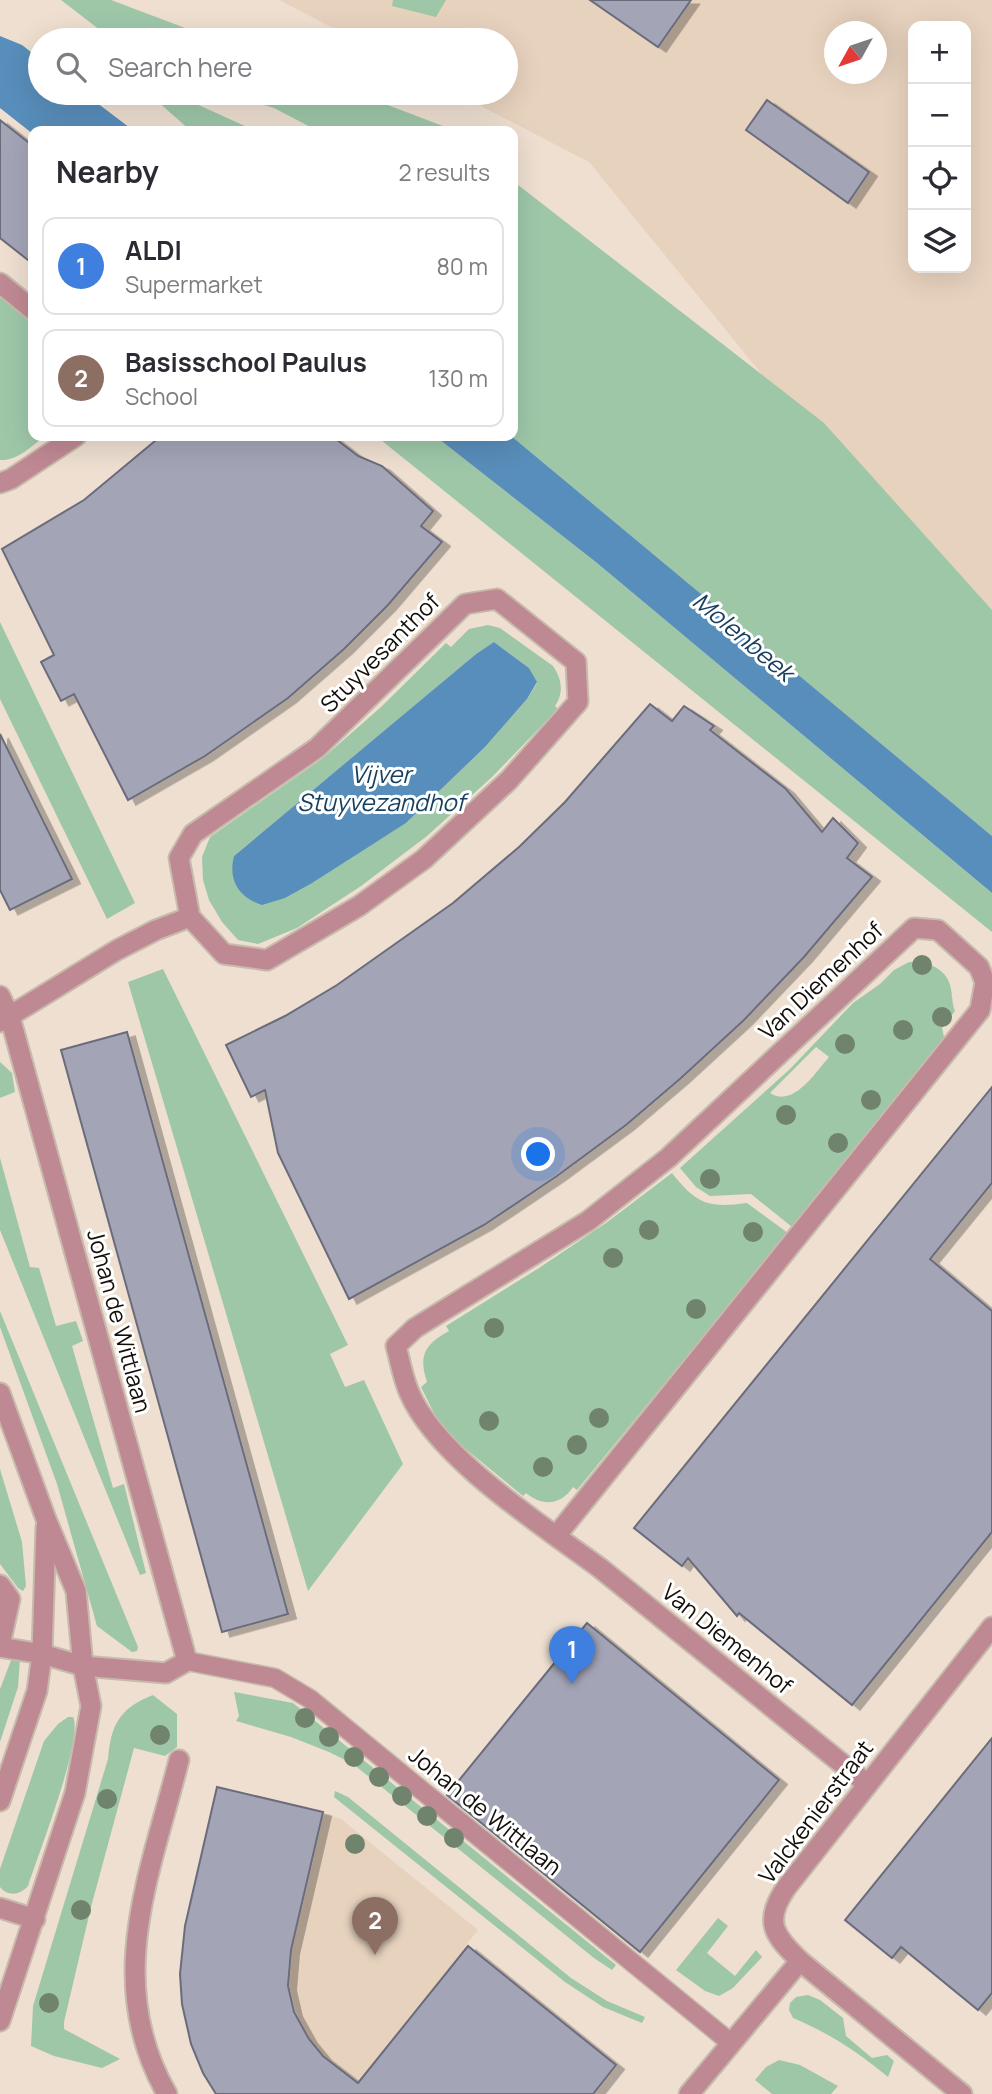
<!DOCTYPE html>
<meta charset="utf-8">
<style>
body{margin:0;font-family:Manrope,sans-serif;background:#f2f2f3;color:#2b2b33}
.controls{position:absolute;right:21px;top:21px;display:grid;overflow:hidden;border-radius:14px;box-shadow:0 7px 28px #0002}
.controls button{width:63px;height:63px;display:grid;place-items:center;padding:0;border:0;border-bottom:2px solid #e1e1e2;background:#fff;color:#2b2b33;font:35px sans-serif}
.compass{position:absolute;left:824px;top:21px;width:63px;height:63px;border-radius:50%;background:#fff;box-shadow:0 7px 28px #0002;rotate:230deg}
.you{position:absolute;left:539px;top:1155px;width:24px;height:24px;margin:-18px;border:5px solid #fff;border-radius:50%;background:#1a73e8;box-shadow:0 0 0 10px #1a73e833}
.badge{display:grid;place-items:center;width:46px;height:46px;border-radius:50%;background:#2563eb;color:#fff;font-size:23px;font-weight:700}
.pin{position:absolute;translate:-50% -58px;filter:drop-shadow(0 2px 4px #0008)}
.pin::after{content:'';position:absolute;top:37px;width:24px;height:21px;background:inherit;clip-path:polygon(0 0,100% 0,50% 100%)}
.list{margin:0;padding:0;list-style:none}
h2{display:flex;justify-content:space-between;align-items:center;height:91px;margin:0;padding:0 28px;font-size:30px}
h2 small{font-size:23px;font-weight:400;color:#7c7c81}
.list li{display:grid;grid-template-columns:46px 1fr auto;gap:21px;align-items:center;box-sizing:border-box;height:98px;margin:0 14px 14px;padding:0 14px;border:2px solid #e1e1e2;border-radius:14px}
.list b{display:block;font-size:26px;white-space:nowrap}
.list p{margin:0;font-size:23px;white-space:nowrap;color:#7c7c81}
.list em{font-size:23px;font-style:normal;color:#7c7c81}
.icon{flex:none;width:38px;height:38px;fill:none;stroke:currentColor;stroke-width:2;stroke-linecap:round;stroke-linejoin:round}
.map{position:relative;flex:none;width:992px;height:2094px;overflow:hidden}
.search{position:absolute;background:#fff;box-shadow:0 7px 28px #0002;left:28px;top:28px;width:490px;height:77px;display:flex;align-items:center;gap:18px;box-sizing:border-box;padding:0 24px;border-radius:38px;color:#7c7c81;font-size:26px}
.panel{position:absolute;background:#fff;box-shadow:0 7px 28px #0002;left:28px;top:126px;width:490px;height:315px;border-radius:14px}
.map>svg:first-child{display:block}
</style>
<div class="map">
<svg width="992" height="2094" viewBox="0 0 992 2094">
<defs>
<filter id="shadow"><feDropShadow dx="8" dy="4.5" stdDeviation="0" flood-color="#0004"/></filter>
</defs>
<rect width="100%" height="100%" fill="#eedfd0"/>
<g fill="#e7d2be" fill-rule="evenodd">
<path d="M279 0H992V657L589 162 456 93H506V40H356ZM913 26H966V268H913ZM834 32H876V74H834Z"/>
<path d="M322 1812 341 1819 478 1930 465 1946 467 1948 349 2094 323 2072 331 2062 315 2048 299 2021 288 1986 291 1950Z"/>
</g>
<g fill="#9ec7a8" fill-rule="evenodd">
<path d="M61 0H111L217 40H113Z"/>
<path d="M393 0H446L436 17 392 6Z"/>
<path d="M148 93H172L245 126 249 131H191Z"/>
<path d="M223 93H356L456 131H318L274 108Z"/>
<path d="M513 181 824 423 992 610V836L510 436H513Z"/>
<path d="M0 294 33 321V436H45C32 446 17 461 0 460Z"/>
<path d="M376 436H435L597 563 992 893V932Z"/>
<path d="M0 622 135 903 107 919 0 699Z"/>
<path d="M488 625 500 628 553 666C562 679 564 693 555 706L558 709 492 777 427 836 361 886 297 928 258 944 238 940 222 922 209 900 203 880 202 857 210 837 323 758 381 707 446 643 451 647 469 629ZM494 642 529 668 537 683 527 699 485 747 406 823 285 898 234 856 476 654Z"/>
<path d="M909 962C923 961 943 966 949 982 953 991 951 1001 955 1011L942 1028 944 1037 792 1227 751 1194 710 1196 696 1187 680 1168 790 1069 853 1003 880 984 894 970ZM816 1047 829 1057C815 1073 793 1108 770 1093Z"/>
<path d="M163 969 348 1345 330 1354 345 1387 364 1380 403 1464 308 1591 128 982Z"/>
<path d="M0 1062 12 1073 15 1092 0 1098Z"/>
<path d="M0 1158 30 1267 39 1268 56 1326 76 1321 83 1341 72 1346 113 1488 124 1484 146 1573 140 1575 0 1230Z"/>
<path d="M672 1173C697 1205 709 1208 747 1203L788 1233 577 1490 573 1487C561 1505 543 1507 526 1493L523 1496 451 1437 435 1415 421 1387 427 1382C418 1355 425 1344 449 1331L446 1326 539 1268 606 1223Z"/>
<path d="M0 1311 138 1647 137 1651 132 1652 97 1626 57 1484 0 1327Z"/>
<path d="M0 1469 22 1542 26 1586 23 1591 18 1588 0 1564Z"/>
<path d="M12 1658 20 1659 18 1687 0 1742V1689Z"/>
<path d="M234 1692 293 1703 616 1965 612 1970 594 1958 353 1764 329 1752 291 1737 236 1721 239 1716Z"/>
<path d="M153 1695 177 1714V1747L165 1756 134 1748 91 1907 64 2022V2029L120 2059 102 2068 54 2056 31 2046 33 2006 108 1759C111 1724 120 1708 153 1695Z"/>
<path d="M68 1717H73C84 1738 37 1858 28 1886 20 1895 8 1897 0 1887V1869L44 1741 58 1724Z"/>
<path d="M335 1791 348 1797 571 1978 607 2001 645 2017 642 2023 603 2007 565 1982 334 1797Z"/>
<path d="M718 1918 728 1926 707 1953 735 1976 756 1950 762 1957 733 1988 719 1996 705 1991 676 1970Z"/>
<path d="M808 1995 820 2000 843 2018 846 2036 872 2058 887 2055 894 2061 888 2077C858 2052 829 2033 793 2018L789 2010 790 2003 796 1997Z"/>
<path d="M779 2060 800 2065 838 2086 831 2094H772L755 2080 766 2067Z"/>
</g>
<g fill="#588ebb">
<path d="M0 36 22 45 40 59V93H84L134 131H33V134L0 108Z"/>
<path d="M435 436H511L992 836V893L597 563Z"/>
<path d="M494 642 529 668 537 682 527 699 485 747 406 823 312 883 285 898 262 905C238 897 228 880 234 856L476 654Z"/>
</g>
<g fill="#a3a5b7" stroke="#6b6c7c" stroke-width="2" filter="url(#shadow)">
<path d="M590 0H691L658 47Z"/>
<path d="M767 100 869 172 848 203 746 130Z"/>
<path d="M0 120 33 146V264L0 238Z"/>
<path d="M161 436H332L358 456 382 466 433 511 421 526 442 542 388 605 344 649 288 698 205 756 128 800 74 694 61 701 41 662 54 655 2 549 84 500Z"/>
<path d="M650 704 672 721 684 706 714 726 710 730 786 789 822 832 833 818 858 843 847 858 872 877 804 957 744 1020 681 1078 626 1125 557 1176 484 1225 349 1299 278 1153 265 1090 251 1097 226 1045 285 1016 337 985 453 903 519 847 565 802Z"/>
<path d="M0 734 72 879 10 910 0 890Z"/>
<path d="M127 1032 288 1614 222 1632 61 1050Z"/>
<path d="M992 1087V1183L930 1259 992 1311V1532L852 1705 739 1613 737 1616 688 1558 682 1566 634 1528Z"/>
<path d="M587 1623 779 1780 640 1952 447 1795Z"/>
<path d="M992 1738V1993L978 2010 901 1947 892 1958 845 1920Z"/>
<path d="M217 1787 323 1812 291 1950 288 1986 294 2012 309 2039 323 2056 358 2083 468 1946 616 2065 593 2094H216L203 2073 191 2044 182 2004 180 1974 185 1926Z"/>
</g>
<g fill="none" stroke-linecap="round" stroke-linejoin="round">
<defs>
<path id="service" d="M187 1661 275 1678 310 1699 731 2043"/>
<g id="minor">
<path d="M0 283 33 310"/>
<path d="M0 483 11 479 76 436"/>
<path d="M497 599 576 662 578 702 509 780 424 859 359 906 267 960 224 954 190 917 179 858 193 834 317 748 465 604Z"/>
<path d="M0 996 10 1017 187 1661 166 1673 83 1666 42 1654 0 1647"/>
<path d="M0 1022 117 950 156 930 190 917"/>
<path d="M556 1536 980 1010 985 982 979 967 938 930 914 928 668 1158 588 1221 415 1328 396 1346C400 1361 403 1378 409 1392 436 1457 543 1526 600 1568L866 1783"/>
<path d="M0 1585 10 1599 0 1645"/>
<path d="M0 1908 35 1919"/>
<path d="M167 2094C103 1982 150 1875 179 1760"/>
<path d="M689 2094 800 1961"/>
<path d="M962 2094 800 1961C774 1935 763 1922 786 1888L992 1627"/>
</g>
<g id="tertiary">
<path d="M0 1393 46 1519 76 1591 83 1666 91 1706 75 1793 0 2021"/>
<path d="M0 1801 37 1691 42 1654 46 1527"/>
</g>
</defs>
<use href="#service" stroke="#c7b9ac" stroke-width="21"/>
<use href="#minor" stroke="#c7b9ac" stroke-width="23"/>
<use href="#tertiary" stroke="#c7b9ac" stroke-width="23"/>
<use href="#service" stroke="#bf8993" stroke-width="18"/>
<use href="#minor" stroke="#bf8993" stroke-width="19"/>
<use href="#tertiary" stroke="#bf8993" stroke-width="19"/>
</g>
<g fill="#70836d">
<circle cx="922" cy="965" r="10"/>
<circle cx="942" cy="1017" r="10"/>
<circle cx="903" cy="1030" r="10"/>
<circle cx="845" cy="1044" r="10"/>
<circle cx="871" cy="1100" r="10"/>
<circle cx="786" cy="1115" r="10"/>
<circle cx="838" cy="1143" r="10"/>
<circle cx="710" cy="1179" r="10"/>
<circle cx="649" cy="1230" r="10"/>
<circle cx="753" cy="1232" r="10"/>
<circle cx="613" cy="1258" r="10"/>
<circle cx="696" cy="1309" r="10"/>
<circle cx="494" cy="1328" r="10"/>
<circle cx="599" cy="1418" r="10"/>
<circle cx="489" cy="1421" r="10"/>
<circle cx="577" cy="1445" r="10"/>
<circle cx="543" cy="1467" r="10"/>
<circle cx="305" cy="1718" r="10"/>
<circle cx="160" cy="1735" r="10"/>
<circle cx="329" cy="1737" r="10"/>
<circle cx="354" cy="1757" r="10"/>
<circle cx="379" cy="1777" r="10"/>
<circle cx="402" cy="1796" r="10"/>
<circle cx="107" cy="1799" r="10"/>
<circle cx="427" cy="1816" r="10"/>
<circle cx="454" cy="1838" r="10"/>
<circle cx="355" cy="1844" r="10"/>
<circle cx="81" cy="1910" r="10"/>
<circle cx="49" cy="2003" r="10"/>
</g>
<g text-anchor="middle" stroke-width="6" stroke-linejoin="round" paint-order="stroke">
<g font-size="23" fill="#130e09" stroke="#fff">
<text transform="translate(380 653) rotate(-45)" y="8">Stuyvesanthof</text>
<text transform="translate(821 981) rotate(-43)" y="8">Van Diemenhof</text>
<text transform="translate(119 1321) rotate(75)" y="8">Johan de Wittlaan</text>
<text transform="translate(727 1639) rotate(39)" y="8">Van Diemenhof</text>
<text transform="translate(485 1811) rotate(39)" y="8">Johan de Wittlaan</text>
<text transform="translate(816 1812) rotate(-53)" y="8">Valckenierstraat</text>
</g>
<g font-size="24" font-style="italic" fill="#163f5e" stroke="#fff">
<text transform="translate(743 637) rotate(40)" y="8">Molenbeek</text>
<text x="381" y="783">Vijver<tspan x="381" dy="28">Stuyvezandhof</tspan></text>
</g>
</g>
</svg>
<div class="controls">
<button>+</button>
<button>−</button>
<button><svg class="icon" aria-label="locate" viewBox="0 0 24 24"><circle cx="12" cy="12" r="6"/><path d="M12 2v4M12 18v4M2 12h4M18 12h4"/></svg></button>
<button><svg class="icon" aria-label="layers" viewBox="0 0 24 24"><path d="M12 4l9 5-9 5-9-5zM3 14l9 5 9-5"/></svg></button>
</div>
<svg class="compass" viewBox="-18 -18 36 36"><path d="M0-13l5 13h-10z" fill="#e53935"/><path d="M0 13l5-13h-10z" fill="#7c7c81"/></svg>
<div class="you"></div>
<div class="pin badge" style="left:572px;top:1684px;background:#3f7fe0">1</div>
<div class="pin badge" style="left:375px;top:1955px;background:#8d6e63">2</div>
<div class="search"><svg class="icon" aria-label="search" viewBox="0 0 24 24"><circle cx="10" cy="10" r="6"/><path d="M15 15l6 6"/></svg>Search here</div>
<section class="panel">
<h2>Nearby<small>2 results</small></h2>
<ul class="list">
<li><span class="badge" style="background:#3f7fe0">1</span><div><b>ALDI</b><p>Supermarket</p></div><em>80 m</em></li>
<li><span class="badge" style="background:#8d6e63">2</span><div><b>Basisschool Paulus</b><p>School</p></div><em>130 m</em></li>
</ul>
</section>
</div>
